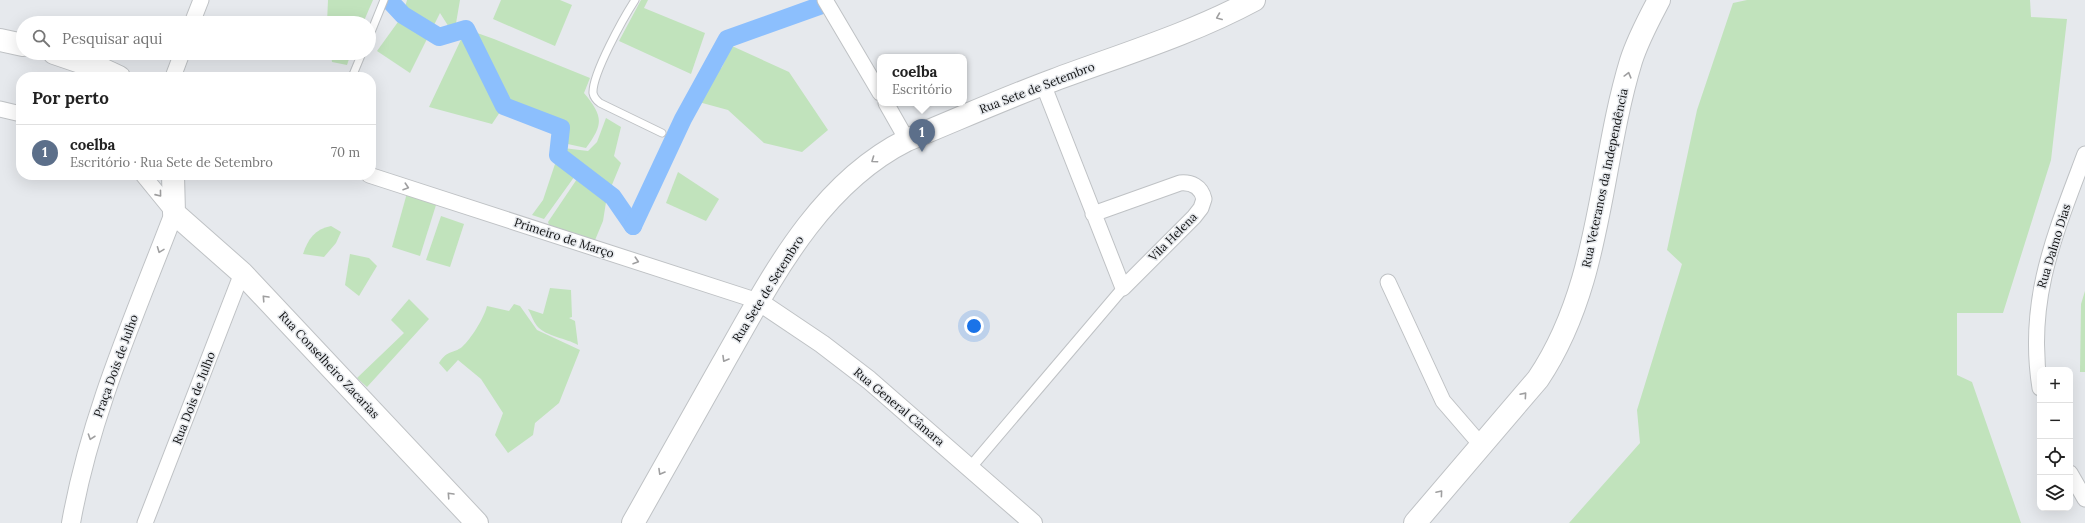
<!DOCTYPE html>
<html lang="pt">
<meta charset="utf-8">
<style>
body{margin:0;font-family:Lora,serif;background:#f6f6f6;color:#222}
.controls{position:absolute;right:12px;bottom:12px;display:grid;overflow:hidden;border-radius:8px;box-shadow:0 4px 16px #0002}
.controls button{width:36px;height:36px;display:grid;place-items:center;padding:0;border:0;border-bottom:1px solid #e0e0e0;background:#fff;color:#222;font:20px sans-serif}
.you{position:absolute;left:974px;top:326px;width:14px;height:14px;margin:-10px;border:3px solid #fff;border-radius:50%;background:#1a73e8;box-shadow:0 0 0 6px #1a73e833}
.badge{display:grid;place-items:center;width:26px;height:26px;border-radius:50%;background:#d0413f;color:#fff;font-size:13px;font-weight:700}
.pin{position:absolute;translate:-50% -33px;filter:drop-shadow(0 1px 2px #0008)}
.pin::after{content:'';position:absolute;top:21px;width:14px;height:12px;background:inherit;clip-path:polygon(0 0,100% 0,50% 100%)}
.popup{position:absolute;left:877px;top:54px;width:90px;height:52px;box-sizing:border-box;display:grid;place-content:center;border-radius:8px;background:#fff;filter:drop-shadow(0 1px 3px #0005);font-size:13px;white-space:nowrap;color:#767676}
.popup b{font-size:15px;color:#222}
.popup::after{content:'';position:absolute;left:50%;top:100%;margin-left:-8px;border:8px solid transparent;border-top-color:#fff}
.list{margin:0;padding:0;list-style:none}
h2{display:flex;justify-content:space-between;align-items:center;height:52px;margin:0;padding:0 16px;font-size:17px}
h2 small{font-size:13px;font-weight:400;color:#767676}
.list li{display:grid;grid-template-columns:26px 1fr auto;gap:12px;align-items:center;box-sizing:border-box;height:56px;padding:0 16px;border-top:1px solid #e0e0e0}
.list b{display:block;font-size:15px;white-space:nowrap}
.list p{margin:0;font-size:13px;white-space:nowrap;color:#767676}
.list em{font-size:13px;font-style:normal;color:#767676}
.icon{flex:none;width:22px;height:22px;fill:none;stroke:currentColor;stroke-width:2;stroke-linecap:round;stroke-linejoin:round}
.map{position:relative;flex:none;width:2085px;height:523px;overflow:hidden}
.search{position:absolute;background:#fff;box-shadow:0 4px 16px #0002;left:16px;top:16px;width:360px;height:44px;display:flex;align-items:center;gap:10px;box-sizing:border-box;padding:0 14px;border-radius:22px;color:#767676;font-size:15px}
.panel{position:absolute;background:#fff;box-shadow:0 4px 16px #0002;left:16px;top:72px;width:360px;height:108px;border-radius:16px}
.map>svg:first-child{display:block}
</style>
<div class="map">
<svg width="2085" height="523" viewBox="0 0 2085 523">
<rect width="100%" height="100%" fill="#e6e9ed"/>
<g fill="#c1e3bc">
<path d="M328 0H373L363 23H327Z"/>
<path d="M407 0H460L454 35 440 13 410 73 377 51 403 15Z"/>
<path d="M501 0H560L572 5 555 46 493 19Z"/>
<path d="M641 0H648L644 8 705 33 691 74 619 41Z"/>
<path d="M1747 0H2030L2031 17 2067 19 2051 160 2003 313H1957V375L1972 382 2021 523H1569L1640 443 1637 410 1682 264 1667 250 1697 110 1733 3Z"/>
<path d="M466 29 494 39 590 78 584 93C603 116 604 124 586 148L554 141 561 128 546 118 504 106 492 124 429 107Z"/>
<path d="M732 46 789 72 828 130 802 152 764 143 728 110 695 101 722 67Z"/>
<path d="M331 53H351L347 65 332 62Z"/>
<path d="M606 118 621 127 614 156 621 163 609 192 584 175 570 157 558 153 555 147 588 151 597 142Z"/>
<path d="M558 155 573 162 577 173 544 219 532 215 543 200Z"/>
<path d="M678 172 719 199 706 221 666 203Z"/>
<path d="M577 179 607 196 603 221 593 245 551 231 548 222Z"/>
<path d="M407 193 436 205 420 256 392 247Z"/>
<path d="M441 216 464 224 450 267 426 260Z"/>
<path d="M331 226 341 232 336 243 324 257 303 254C308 239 315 229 331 226Z"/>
<path d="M350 254 369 258 377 266 359 296 345 285Z"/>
<path d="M550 288 571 290 572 317 569 318 575 321 578 345C566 338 547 337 537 326 533 321 531 314 528 309L543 314Z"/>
<path d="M2085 291V372H2080L2081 304Z"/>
<path d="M409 299 429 319 367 387 357 378 404 333 391 320Z"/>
<path d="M514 304 520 306 537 330 580 350 559 403 535 423 533 435 508 453 495 435 503 413 481 379 458 360 447 372 439 363C448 349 453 354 462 347 471 339 484 318 487 306L509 311Z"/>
</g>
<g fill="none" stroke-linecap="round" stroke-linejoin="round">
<g stroke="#8cbffd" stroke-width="18">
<path d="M389 0 403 15 439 37 466 29 504 106 561 128 558 155 613 197 633 226"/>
<path d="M633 226 683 119 727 39 822 5"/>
</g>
<defs>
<g id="service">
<path d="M635 0C624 17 592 74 593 93 594 98 596 100 600 103L662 133"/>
<path d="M369 37 384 0"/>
<path d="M352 77 362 53"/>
</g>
<path id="pedestrian" d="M970 468 1123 288"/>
<g id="minor">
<path d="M825 0 880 93"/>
<path d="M192 23 201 0"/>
<path d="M173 77 182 53"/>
<path d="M1043 84 1123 288 1194 217 1201 208 1204 199C1201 186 1191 182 1180 183L1093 214"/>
<path d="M886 103 907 140"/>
<path d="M0 109 21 114"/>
<path d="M143 175 174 213"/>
<path d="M369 175 758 301"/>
<path d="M1388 282 1443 401 1481 445"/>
<path d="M2040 388C2026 300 2055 234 2085 154"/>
<path d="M2070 473 2085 499"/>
<path d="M145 523 242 273"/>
</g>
<g id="tertiary">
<path d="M758 301 822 344 869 380 1033 523"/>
<path d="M71 523C90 415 135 315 174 213"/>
</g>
<g id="primary">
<path d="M0 40 23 45"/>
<path d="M54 53 104 70 119 77"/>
<path d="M173 175 174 213 242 273 477 523"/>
<path d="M633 523C663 470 692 418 722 365 770 281 817 185 907 140 956 120 1005 98 1054 80 1121 55 1191 34 1254 0"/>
<path d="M1415 523 1538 379C1602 284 1599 166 1631 61 1638 39 1649 19 1659 0"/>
</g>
</defs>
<use href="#service" stroke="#bfc2c5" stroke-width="9"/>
<use href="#pedestrian" stroke="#bfc2c5" stroke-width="13"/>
<use href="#minor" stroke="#bfc2c5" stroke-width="17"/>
<use href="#tertiary" stroke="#bfc2c5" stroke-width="20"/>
<use href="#primary" stroke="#bfc2c5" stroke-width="24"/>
<use href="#service" stroke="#fff" stroke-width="7"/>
<use href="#pedestrian" stroke="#fff" stroke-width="11"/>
<use href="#minor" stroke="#fff" stroke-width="15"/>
<use href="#tertiary" stroke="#fff" stroke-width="18"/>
<use href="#primary" stroke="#fff" stroke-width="22"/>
</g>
<defs><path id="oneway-chevron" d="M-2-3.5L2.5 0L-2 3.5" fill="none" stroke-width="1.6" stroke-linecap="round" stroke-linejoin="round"/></defs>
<g stroke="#9f9fa0">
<use href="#oneway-chevron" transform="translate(1219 17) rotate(158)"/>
<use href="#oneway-chevron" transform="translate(1628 75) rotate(-75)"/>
<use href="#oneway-chevron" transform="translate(874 160) rotate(145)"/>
<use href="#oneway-chevron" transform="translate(406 187) rotate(18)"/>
<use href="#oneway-chevron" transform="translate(159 194) rotate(51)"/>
<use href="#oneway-chevron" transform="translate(160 250) rotate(111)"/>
<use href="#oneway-chevron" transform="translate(636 261) rotate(18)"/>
<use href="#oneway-chevron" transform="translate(265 298) rotate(-133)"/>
<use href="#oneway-chevron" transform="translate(725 359) rotate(120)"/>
<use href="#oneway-chevron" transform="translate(1524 395) rotate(-49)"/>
<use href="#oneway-chevron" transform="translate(91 437) rotate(109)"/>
<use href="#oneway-chevron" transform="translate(661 472) rotate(120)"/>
<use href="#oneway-chevron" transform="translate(1440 493) rotate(-50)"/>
<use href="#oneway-chevron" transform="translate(450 495) rotate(-133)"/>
</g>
<g text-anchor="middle" stroke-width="3" stroke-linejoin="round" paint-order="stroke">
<g font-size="12" fill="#0f1011" stroke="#e6e9ed">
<text transform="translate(1037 88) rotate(-21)" y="4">Rua Sete de Setembro</text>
<text transform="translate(1605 178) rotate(-78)" y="4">Rua Veteranos da Independência</text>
<text transform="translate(1173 237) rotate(-45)" y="4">Vila Helena</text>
<text transform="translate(564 238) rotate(18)" y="4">Primeiro de Março</text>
<text transform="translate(2054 246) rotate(-73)" y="4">Rua Dalmo Dias</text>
<text transform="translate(768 289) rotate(-58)" y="4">Rua Sete de Setembro</text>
<text transform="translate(329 365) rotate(47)" y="4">Rua Conselheiro Zacarias</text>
<text transform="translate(116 366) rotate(-70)" y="4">Praça Dois de Julho</text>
<text transform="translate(194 398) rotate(-69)" y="4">Rua Dois de Julho</text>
<text transform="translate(899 407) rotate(40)" y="4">Rua General Câmara</text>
</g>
</g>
</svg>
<div class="controls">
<button>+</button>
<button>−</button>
<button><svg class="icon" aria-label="locate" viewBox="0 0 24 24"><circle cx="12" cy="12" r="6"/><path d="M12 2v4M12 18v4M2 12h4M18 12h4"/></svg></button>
<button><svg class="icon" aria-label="layers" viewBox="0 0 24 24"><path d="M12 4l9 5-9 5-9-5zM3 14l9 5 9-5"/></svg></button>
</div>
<div class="you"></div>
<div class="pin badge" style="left:922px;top:152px;background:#5c6f8a">1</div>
<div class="popup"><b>coelba</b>Escritório</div>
<div class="search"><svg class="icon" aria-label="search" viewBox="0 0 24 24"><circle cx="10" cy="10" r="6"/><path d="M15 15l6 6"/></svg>Pesquisar aqui</div>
<section class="panel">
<h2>Por perto<small></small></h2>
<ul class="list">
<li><span class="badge" style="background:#5c6f8a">1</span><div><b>coelba</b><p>Escritório · Rua Sete de Setembro</p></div><em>70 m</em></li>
</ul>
</section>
</div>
